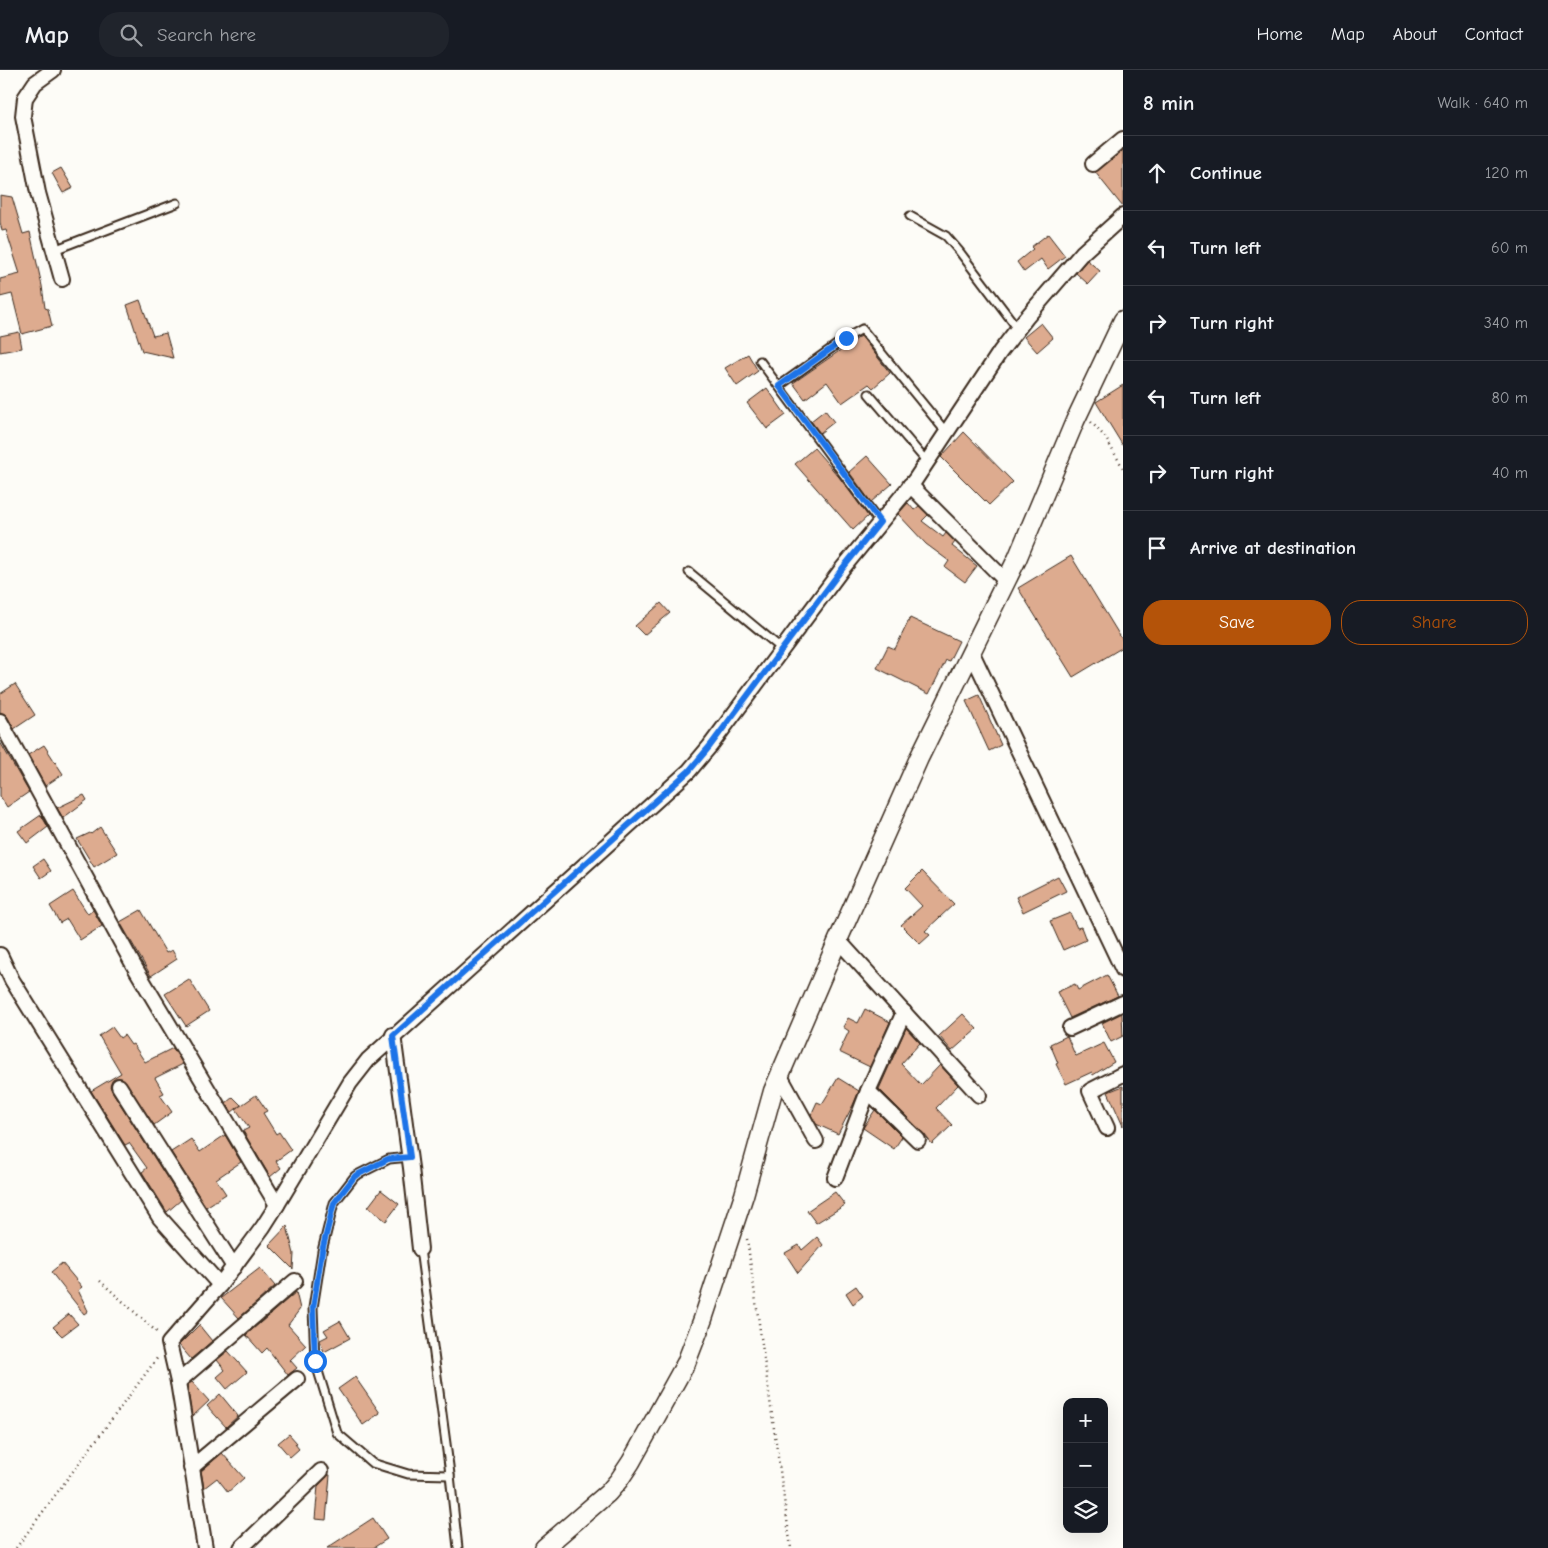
<!DOCTYPE html>
<meta charset="utf-8">
<style>
body{margin:0;font-family:"Comic Neue",sans-serif;background:#20242c;color:#f1f3f6}
.controls{position:absolute;right:15px;bottom:15px;display:grid;overflow:hidden;border-radius:10px;box-shadow:0 5px 20px #0002}
.controls button{width:45px;height:45px;display:grid;place-items:center;padding:0;border:0;border-bottom:1px solid #363941;background:#171b24;color:#f1f3f6;font:25px sans-serif}
.stop{position:absolute;width:15px;height:15px;margin:-11px;border:4px solid #1a73e8;border-radius:50%;background:#fff}
.stop.end{background:#1a73e8;border-color:#fff;box-shadow:0 1px 5px #0008}
.list{margin:0;padding:0;list-style:none}
h2{display:flex;justify-content:space-between;align-items:center;height:65px;margin:0;padding:0 20px;font-size:21px}
h2 small{font-size:16px;font-weight:400;color:#9ea1a6}
.list li{display:grid;grid-template-columns:32px 1fr auto;gap:15px;align-items:center;box-sizing:border-box;height:75px;padding:0 20px;border-top:1px solid #363941}
.list b{display:block;font-size:19px;white-space:nowrap}
.list em{font-size:16px;font-style:normal;color:#9ea1a6}
.actions{display:flex;gap:10px;padding:15px 20px}
.actions a{flex:1;padding:11px 0;border:1px solid #b45309;border-radius:20px;text-align:center;font-size:18px;color:#b45309}
.actions .main{background:#b45309;color:#fff}
.icon{flex:none;width:28px;height:28px;fill:none;stroke:currentColor;stroke-width:2;stroke-linecap:round;stroke-linejoin:round}
.map{position:relative;flex:none;width:1123px;height:1478px;overflow:hidden}
header{display:flex;align-items:center;gap:30px;box-sizing:border-box;height:70px;padding:0 25px;background:#171b24;border-bottom:1px solid #363941}
header strong{font-size:24px}
nav{display:flex;gap:28px;margin-inline-start:auto;font-size:18px}
.search{width:350px;height:45px;background:#20242c;display:flex;align-items:center;gap:12px;box-sizing:border-box;padding:0 18px;border-radius:20px;color:#9ea1a6;font-size:19px}
main{display:flex}
aside{flex:1;background:#171b24}
.map>svg:first-child{display:block}
</style>
<header>
<strong>Map</strong>
<div class="search"><svg class="icon" aria-label="search" viewBox="0 0 24 24"><circle cx="10" cy="10" r="6"/><path d="M15 15l6 6"/></svg>Search here</div>
<nav><a>Home</a><a>Map</a><a>About</a><a>Contact</a></nav>
</header>
<main>
<div class="map">
<svg width="1123" height="1478" viewBox="0 0 1123 1478">
<rect width="100%" height="100%" fill="#fdfcf7"/>
<filter id="ink" filterUnits="userSpaceOnUse"><feTurbulence type="fractalNoise" baseFrequency=".02" numOctaves="2"/><feDisplacementMap in="SourceGraphic" scale="10" xChannelSelector="R" yChannelSelector="G"/><feConvolveMatrix kernelMatrix="1 2 1 2 8 2 1 2 1" color-interpolation-filters="sRGB"/></filter>
<g filter="url(#ink)">
<g fill="#ddab8f" stroke="#3b2a1e">
<path d="M1123 80V137L1095 102Z"/>
<path d="M61 98 73 118 63 123 52 103Z"/>
<path d="M0 125 12 127 23 164 30 162 42 216 45 238 48 239 52 256 22 264 12 224 0 227V209L20 204 6 160 2 161 0 152Z"/>
<path d="M1048 164 1065 186 1048 199 1041 189 1024 202 1017 192 1033 179 1031 177Z"/>
<path d="M1087 190 1100 201 1088 214 1076 203Z"/>
<path d="M140 230 153 266 166 263 173 288 142 281 127 235Z"/>
<path d="M1041 253 1053 268 1037 282 1024 267Z"/>
<path d="M19 262 22 278 0 282V266Z"/>
<path d="M861 266 890 303 873 318 869 314 842 333 827 312 805 329 793 313Z"/>
<path d="M748 284 758 301 737 316 725 298Z"/>
<path d="M1123 315V376L1096 332Z"/>
<path d="M767 318 786 345 767 359 747 333Z"/>
<path d="M825 340 834 352 820 363 811 351Z"/>
<path d="M964 362 1013 412 989 435 941 387Z"/>
<path d="M814 378 839 407 868 446 853 460 795 394Z"/>
<path d="M867 386 892 414 871 432 849 402Z"/>
<path d="M908 433 914 440 919 436 928 445 922 451 943 467 946 463 955 472 952 476 977 496 965 512 945 497 949 491 926 474 898 444Z"/>
<path d="M1071 486 1123 571V577L1073 607 1018 518Z"/>
<path d="M661 533 670 543 644 565 635 556Z"/>
<path d="M910 548 959 571 949 591 946 590 929 624 877 598 888 576 895 579Z"/>
<path d="M15 614 35 645 14 659 7 646 0 642V624Z"/>
<path d="M979 625 1001 675 989 681 966 631Z"/>
<path d="M0 672 29 722 7 737 0 726Z"/>
<path d="M44 675 63 704 45 716 28 685Z"/>
<path d="M84 725 87 730 63 748 57 738Z"/>
<path d="M41 745 48 757 27 773 18 761Z"/>
<path d="M100 757 117 783 94 797 77 769 90 763 91 764Z"/>
<path d="M43 789 51 801 41 808 33 796Z"/>
<path d="M922 801 954 834 925 861 930 865 920 874 901 855 922 836 905 818Z"/>
<path d="M1058 806 1066 821 1023 842 1016 827Z"/>
<path d="M73 821 88 844 93 840 102 856 80 870 67 849 60 853 50 836Z"/>
<path d="M141 840 166 883 172 880 177 889 151 906 120 852Z"/>
<path d="M1070 843 1077 858 1081 857 1086 870 1063 880 1050 851Z"/>
<path d="M1107 905 1118 926 1070 948 1057 922 1075 914 1078 920Z"/>
<path d="M189 909 209 941 186 956 165 924Z"/>
<path d="M865 939 890 952 870 997 839 982 849 961 843 957 848 948 858 953Z"/>
<path d="M1122 943 1123 966 1111 972 1102 953Z"/>
<path d="M963 944 977 959 952 981 939 966Z"/>
<path d="M112 957 120 968 124 965 131 975 133 974 145 992 173 978 183 994 155 1008 164 1023 160 1025 172 1042 154 1055 123 1009 115 1008 110 1016 112 1021 181 1130 167 1142 142 1102 147 1098 129 1073 125 1075 91 1021 121 1003 99 966Z"/>
<path d="M906 958 920 973 901 994 921 1015 940 995 958 1015 936 1038 952 1055 932 1074 924 1064 879 1019Z"/>
<path d="M1067 966 1075 985 1076 986 1104 973 1114 992 1093 1005 1092 1002 1066 1014 1056 994 1058 993 1050 974Z"/>
<path d="M838 1008 859 1021 853 1035 838 1064 816 1054 811 1045 817 1032 822 1034Z"/>
<path d="M1123 1016V1056L1108 1022Z"/>
<path d="M256 1025 267 1041 263 1043 276 1064 279 1062 291 1080 276 1091 281 1098 270 1107 243 1061 249 1058 236 1039Z"/>
<path d="M233 1027 241 1035 232 1042 226 1033Z"/>
<path d="M875 1040 902 1067 894 1079 863 1058Z"/>
<path d="M225 1065 241 1092 216 1109 226 1124 206 1137 171 1082 191 1069 200 1082Z"/>
<path d="M381 1120 399 1134 386 1151 368 1137Z"/>
<path d="M835 1122 845 1135 816 1153 807 1141Z"/>
<path d="M287 1156 294 1184 293 1199 269 1175Z"/>
<path d="M817 1167 823 1175 798 1203 785 1183 799 1175 802 1180Z"/>
<path d="M62 1193 82 1217 78 1220 88 1241 84 1244 51 1202Z"/>
<path d="M260 1198 275 1216 239 1248 221 1228Z"/>
<path d="M856 1216 863 1226 853 1234 846 1223Z"/>
<path d="M296 1222 300 1239 288 1255 306 1275 290 1290 297 1298 288 1305 267 1278 262 1283 246 1265Z"/>
<path d="M69 1244 78 1254 62 1266 53 1257Z"/>
<path d="M340 1251 350 1268 324 1282 320 1270 328 1266 324 1260Z"/>
<path d="M199 1255 212 1271 191 1289 179 1275Z"/>
<path d="M228 1281 247 1302 227 1319 217 1307 225 1300 217 1290Z"/>
<path d="M355 1307 380 1343 363 1355 338 1319Z"/>
<path d="M192 1312 209 1331 192 1347 187 1315Z"/>
<path d="M220 1324 238 1346 226 1357 207 1336Z"/>
<path d="M289 1364 297 1373 295 1374 299 1379 290 1387 278 1373Z"/>
<path d="M222 1383 244 1408 228 1422 217 1408 204 1418 201 1401Z"/>
<path d="M328 1405H330L326 1450 315 1449 318 1416Z"/>
<path d="M373 1448 387 1469 373 1478H327Z"/>
</g>
<g fill="none" stroke-linecap="round" stroke-linejoin="round">
<defs>
<g id="service">
<path d="M910 146 946 166 959 181 1018 259"/>
<path d="M54 180 177 133"/>
<path d="M760 291 879 452"/>
<path d="M779 316 846 268 862 259 946 362"/>
<path d="M869 324 927 392"/>
<path d="M689 502 782 579"/>
<path d="M410 1087 389 1089 355 1106 334 1133 322 1181 313 1238 315 1291 337 1363 372 1393 408 1404 450 1405"/>
<path d="M420 1179 449 1396 458 1478"/>
</g>
<g id="minor">
<path d="M53 0 35 13 25 28 23 46 38 123 62 209"/>
<path d="M1093 94 1123 69"/>
<path d="M910 415 1006 511"/>
<path d="M972 583 1123 900"/>
<path d="M0 651 134 896 277 1135 350 1013 368 990 689 701 710 676 842 499 915 410 1000 282 1026 248 1082 183 1123 146"/>
<path d="M838 870 979 1025"/>
<path d="M0 885 12 910 160 1148 220 1215"/>
<path d="M1070 958 1123 933"/>
<path d="M393 965 411 1098 420 1179"/>
<path d="M780 1006 816 1071"/>
<path d="M119 1016 234 1197"/>
<path d="M868 1021 918 1070"/>
<path d="M1107 1058 1090 1021 1123 1004"/>
<path d="M835 1108 868 1021 904 942"/>
<path d="M178 1312 295 1211"/>
<path d="M191 1398 297 1309"/>
<path d="M205 1478 178 1312 169 1273 220 1215 263 1157 277 1135"/>
<path d="M241 1478 321 1401"/>
</g>
<path id="tertiary" d="M544 1478 608 1423 619 1410 631 1392 686 1293 703 1249 744 1125 773 1021 838 870 919 688 1017 489 1075 351 1123 250"/>
</defs>
<use href="#service" stroke="#3b2a1e" stroke-width="11"/>
<use href="#minor" stroke="#3b2a1e" stroke-width="18"/>
<use href="#tertiary" stroke="#3b2a1e" stroke-width="21"/>
<g stroke="#3b2a1e" stroke-width="2.5" stroke-dasharray="1 4" stroke-linecap="butt">
<path d="M1091 352 1105 367 1123 398"/>
<path d="M747 1169 791 1478"/>
<path d="M100 1211 159 1264"/>
<path d="M16 1478 158 1287"/>
</g>
<use href="#service" stroke="#fdfcf7" stroke-width="7"/>
<use href="#minor" stroke="#fdfcf7" stroke-width="14"/>
<use href="#tertiary" stroke="#fdfcf7" stroke-width="18"/>
</g>
</g>
<g fill="none" stroke-linecap="round" stroke-linejoin="round" filter="url(#ink)">
<path stroke="#1a73e8" stroke-width="6" d="M315 1291 313 1238 322 1181 334 1133 355 1106 388 1089 410 1087 393 966 689 701 710 676 842 499 880 452 779 316 846 268"/>
</g>
</svg>
<div class="controls">
<button>+</button>
<button>−</button>
<button><svg class="icon" aria-label="layers" viewBox="0 0 24 24"><path d="M12 4l9 5-9 5-9-5zM3 14l9 5 9-5"/></svg></button>
</div>
<div class="stop" style="left:315px;top:1291px"></div>
<div class="stop end" style="left:846px;top:268px"></div>
</div>
<aside>
<h2>8 min<small>Walk · 640 m</small></h2>
<ul class="list">
<li><svg class="icon" aria-label="ahead" viewBox="0 0 24 24"><path d="M12 20V5M6 11l6-6 6 6"/></svg><div><b>Continue</b></div><em>120 m</em></li>
<li><svg class="icon" aria-label="left" viewBox="0 0 24 24"><path d="M17 20v-9H6M10 6l-5 5 5 5"/></svg><div><b>Turn left</b></div><em>60 m</em></li>
<li><svg class="icon" aria-label="right" viewBox="0 0 24 24"><path d="M7 20v-9h11M14 6l5 5-5 5"/></svg><div><b>Turn right</b></div><em>340 m</em></li>
<li><svg class="icon" aria-label="left" viewBox="0 0 24 24"><path d="M17 20v-9H6M10 6l-5 5 5 5"/></svg><div><b>Turn left</b></div><em>80 m</em></li>
<li><svg class="icon" aria-label="right" viewBox="0 0 24 24"><path d="M7 20v-9h11M14 6l5 5-5 5"/></svg><div><b>Turn right</b></div><em>40 m</em></li>
<li><svg class="icon" aria-label="arrive" viewBox="0 0 24 24"><path d="M6 21V4h12l-3 4 3 4H6"/></svg><div><b>Arrive at destination</b></div></li>
</ul>
<div class="actions"><a class="main">Save</a><a>Share</a></div>
</aside>
</main>
